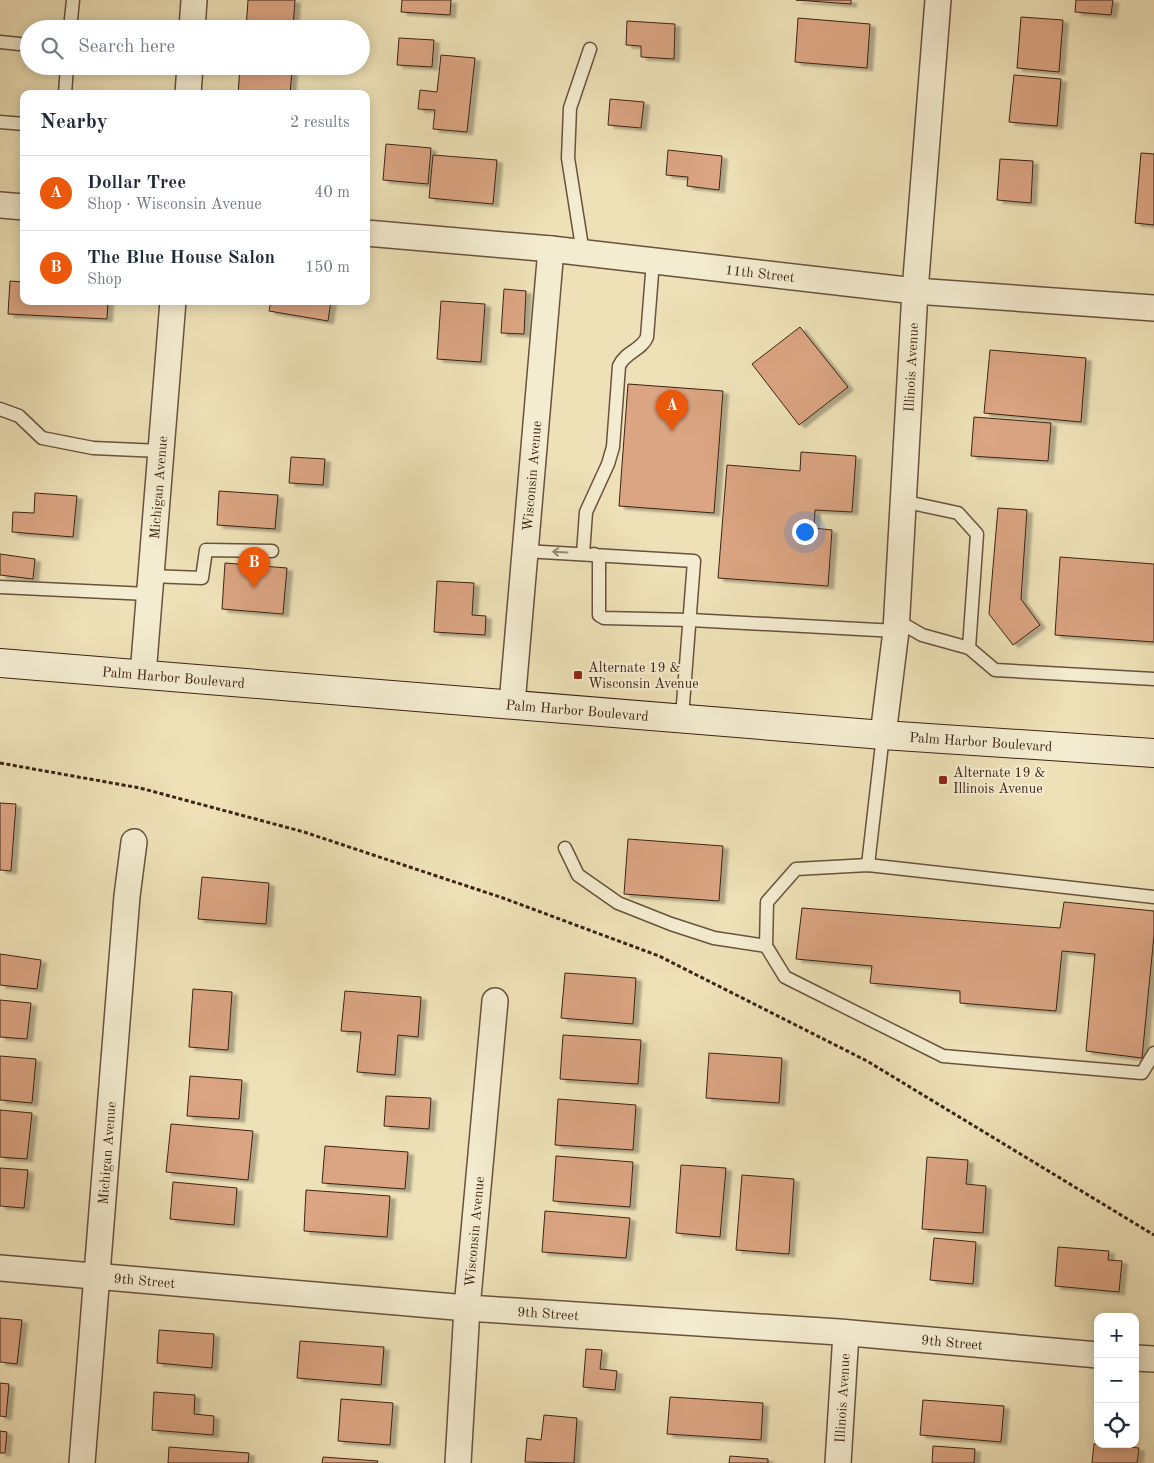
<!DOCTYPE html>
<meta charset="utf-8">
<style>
body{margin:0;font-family:"Old Standard TT",serif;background:#f2f2f3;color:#1f2937}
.controls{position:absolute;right:15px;bottom:15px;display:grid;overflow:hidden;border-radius:10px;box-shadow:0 2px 12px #0003}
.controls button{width:45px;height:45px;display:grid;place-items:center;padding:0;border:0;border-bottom:1px solid #e0e1e3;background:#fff;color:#1f2937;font:25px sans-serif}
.you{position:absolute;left:804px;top:531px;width:18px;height:18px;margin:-12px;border:4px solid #fff;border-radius:50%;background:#1a73e8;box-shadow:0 0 0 8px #1a73e833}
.badge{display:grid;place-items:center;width:32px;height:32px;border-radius:50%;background:#ea580c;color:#fff;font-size:16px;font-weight:700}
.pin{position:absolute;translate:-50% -41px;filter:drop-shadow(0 1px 2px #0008)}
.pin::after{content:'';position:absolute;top:26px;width:18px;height:15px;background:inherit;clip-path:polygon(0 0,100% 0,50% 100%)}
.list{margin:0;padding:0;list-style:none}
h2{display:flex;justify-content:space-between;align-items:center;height:65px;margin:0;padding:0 20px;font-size:21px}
h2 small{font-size:16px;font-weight:400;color:#747a83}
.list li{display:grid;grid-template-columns:32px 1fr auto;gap:15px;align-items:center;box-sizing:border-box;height:75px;padding:0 20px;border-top:1px solid #e0e1e3}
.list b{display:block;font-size:19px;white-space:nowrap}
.list p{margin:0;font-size:16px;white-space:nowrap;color:#747a83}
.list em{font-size:16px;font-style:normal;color:#747a83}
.icon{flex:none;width:28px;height:28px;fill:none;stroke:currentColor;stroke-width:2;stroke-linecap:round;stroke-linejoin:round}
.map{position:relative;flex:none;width:1154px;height:1463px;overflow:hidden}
.search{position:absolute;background:#fff;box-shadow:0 2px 12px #0003;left:20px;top:20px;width:350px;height:55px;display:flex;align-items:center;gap:12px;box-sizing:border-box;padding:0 18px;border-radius:28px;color:#747a83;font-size:19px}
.panel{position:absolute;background:#fff;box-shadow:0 2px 12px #0003;left:20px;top:90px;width:350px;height:215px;border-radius:10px}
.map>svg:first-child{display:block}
</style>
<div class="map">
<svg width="1154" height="1463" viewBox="0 0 1154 1463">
<defs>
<filter id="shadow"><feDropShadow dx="5.5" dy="3" stdDeviation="1" flood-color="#0004"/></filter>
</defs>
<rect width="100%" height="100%" fill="#eee1b7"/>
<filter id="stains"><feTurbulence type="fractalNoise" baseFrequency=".004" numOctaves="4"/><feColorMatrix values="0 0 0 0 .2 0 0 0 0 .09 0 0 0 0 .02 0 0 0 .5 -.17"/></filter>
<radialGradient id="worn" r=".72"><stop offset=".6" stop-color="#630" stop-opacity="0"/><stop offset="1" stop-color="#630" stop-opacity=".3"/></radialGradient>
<g fill="#dba482" stroke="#3c2314" filter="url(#shadow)">
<path d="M248 0H295L293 29H246Z"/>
<path d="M402 0H451L450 15 401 12Z"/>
<path d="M796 0H851V4Z"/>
<path d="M1076 0H1113L1111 15 1075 12Z"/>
<path d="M1021 17 1063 20 1059 72 1017 68Z"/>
<path d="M798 18 870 24 867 68 795 62Z"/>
<path d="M627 21 675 24 674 59 641 57V46L626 45Z"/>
<path d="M399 38 434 40 432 67 397 65Z"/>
<path d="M441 55 475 58 467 132 433 129 435 110 418 109 420 90 437 92Z"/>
<path d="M240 67 292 71 290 94H238Z"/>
<path d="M1014 75 1061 79 1057 126 1009 122Z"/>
<path d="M610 99 644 102 641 128 608 125Z"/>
<path d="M386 144 431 148 428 184 383 180Z"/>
<path d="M668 150 722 156 719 190 687 186 688 177 666 175Z"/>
<path d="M1141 153 1154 154V225L1135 223Z"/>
<path d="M433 155 497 160 493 204 429 198Z"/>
<path d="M1000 159 1033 161 1031 203 997 200Z"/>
<path d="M10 281 24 282V301H108L107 319 8 314Z"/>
<path d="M504 289 526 291 524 334 501 333Z"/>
<path d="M271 301H331L328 321 269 311Z"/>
<path d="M441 301 485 304 481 362 437 359Z"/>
<path d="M800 327 848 387 799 425 752 364Z"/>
<path d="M990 350 1086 358 1081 422 984 413Z"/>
<path d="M628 384 723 391 714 513 619 506Z"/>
<path d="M974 417 1051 423 1048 461 971 456Z"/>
<path d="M801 452 856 456 852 512 815 510 814 528 832 530 828 586 718 578 727 465 800 471Z"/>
<path d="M291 457 325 459 323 485 289 483Z"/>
<path d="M219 491 278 495 275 529 217 525Z"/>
<path d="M35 493 77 496 73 537 12 532 13 512 34 513Z"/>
<path d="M998 508 1027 510 1021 599 1040 625 1013 645 989 614Z"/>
<path d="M0 554 35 559 33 579 0 575Z"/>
<path d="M1060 557 1154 564V642L1055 635Z"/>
<path d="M225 563 287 568 283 614 222 609Z"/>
<path d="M437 581 474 583 472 615 486 616 485 635 434 632Z"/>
<path d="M0 803 16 804 11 871 0 870Z"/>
<path d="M628 839 723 846 719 901 624 894Z"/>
<path d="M202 877 269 883 266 924 198 919Z"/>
<path d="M1064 902 1154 911V935L1142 1058 1086 1051 1095 954 1062 951 1056 1011 960 1003V991L870 983 872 966 796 959 802 908 1060 928Z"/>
<path d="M0 954 41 960 37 989 0 985Z"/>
<path d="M565 973 636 978 633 1024 561 1018Z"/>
<path d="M193 989 232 992 228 1050 189 1047Z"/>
<path d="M345 991 421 997 418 1037 398 1035 395 1075 357 1072 361 1032 341 1031Z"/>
<path d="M0 1000 31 1003 27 1039 0 1037Z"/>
<path d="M563 1035 641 1040 638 1084 560 1079Z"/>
<path d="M709 1053 782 1058 779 1103 706 1098Z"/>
<path d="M0 1056 36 1059 32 1103 0 1100Z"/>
<path d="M190 1076 242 1080 239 1119 187 1116Z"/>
<path d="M386 1096 431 1098 429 1129 384 1126Z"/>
<path d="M558 1099 636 1105 633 1150 555 1145Z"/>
<path d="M0 1110 32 1113 27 1159 0 1157Z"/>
<path d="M171 1124 253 1131 248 1180 166 1172Z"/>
<path d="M325 1146 408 1152 405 1189 322 1183Z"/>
<path d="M556 1156 633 1162 630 1207 553 1201Z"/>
<path d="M927 1157 968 1160 966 1184 986 1186 983 1233 922 1229Z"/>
<path d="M681 1165 726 1168 720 1237 676 1233Z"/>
<path d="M0 1168 28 1170 24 1208 0 1206Z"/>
<path d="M742 1175 794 1179 789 1254 736 1250Z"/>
<path d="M173 1182 237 1188 234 1225 170 1219Z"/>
<path d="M306 1190 390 1196 387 1237 304 1231Z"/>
<path d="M545 1211 630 1218 626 1258 542 1252Z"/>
<path d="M934 1238 976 1242 973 1284 930 1280Z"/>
<path d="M1058 1247 1109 1251 1108 1260 1122 1261 1119 1292 1055 1286Z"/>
<path d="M0 1318 22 1320 17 1364 0 1362Z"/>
<path d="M159 1330 214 1334 212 1368 157 1363Z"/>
<path d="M300 1341 384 1347 381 1385 297 1378Z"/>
<path d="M586 1349 602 1350 600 1369 617 1371 615 1390 583 1387Z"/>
<path d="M0 1383 9 1384 6 1417 0 1416Z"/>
<path d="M154 1392 195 1395 194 1414 214 1416 213 1435 152 1430Z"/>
<path d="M670 1397 763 1403 761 1440 667 1434Z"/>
<path d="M341 1399 393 1403 390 1445 338 1441Z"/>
<path d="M923 1400 1004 1406 1001 1442 920 1435Z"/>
<path d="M544 1415 577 1418 574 1463 525 1462 527 1438 541 1440Z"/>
<path d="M0 1431 7 1432 5 1453H0Z"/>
<path d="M1094 1444 1139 1448 1137 1463H1092Z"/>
<path d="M933 1446 975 1449 974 1463H932Z"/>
<path d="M169 1447 249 1453 248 1463H168Z"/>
<path d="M730 1456 768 1459V1463H729Z"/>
<path d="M323 1457 378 1461 377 1463H322Z"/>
</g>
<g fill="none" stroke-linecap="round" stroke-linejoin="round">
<defs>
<g id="service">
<path d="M70 29 73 0"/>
<path d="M0 42 29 45"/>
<path d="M65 94 67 66"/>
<path d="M0 122 24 124"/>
<path d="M583 253 568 158 570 108 590 49"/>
<path d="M0 409 19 416 42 438 93 448 161 451"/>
<path d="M902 501 958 513 977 534 969 648 995 670 1154 679"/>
<path d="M525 551 694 561 682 717"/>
<path d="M583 554 586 512 608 464 613 447 619 366C625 352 642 350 647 337L653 261"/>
<path d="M594 554 599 559V615L604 618 690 620 896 631"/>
<path d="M150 576 202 578 206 550 272 551"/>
<path d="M0 587 148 594"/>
<path d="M896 620 922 635 969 648"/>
<path d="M565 848 578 875 618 903 671 924 714 938 766 946"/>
<path d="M868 865 883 735"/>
<path d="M1154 897 868 865 796 869 767 902 766 946 785 977 943 1056 1142 1073 1154 1053"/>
</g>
<g id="minor">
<path d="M192 29 194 0"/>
<path d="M188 94 190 66"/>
<path d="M0 205 24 207"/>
<path id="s1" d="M366 233 551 249 915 291 1154 308"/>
<path id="s2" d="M143 675 173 301"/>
<path id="s3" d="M512 704 551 249"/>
<path id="s4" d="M883 735 896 631 915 291 938 0"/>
<path id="s5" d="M0 1268 467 1308 839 1332 1098 1355"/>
<path d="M1135 1358 1154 1359"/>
<path id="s6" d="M82 1463 127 896 134 842"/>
<path id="s7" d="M458 1463 467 1308 495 1001"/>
<path id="s8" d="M838 1463 846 1333"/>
</g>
<g id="secondary">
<path id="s9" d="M0 663 883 735 1154 753"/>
</g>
</defs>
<use href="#service" stroke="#68523d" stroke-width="15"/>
<use href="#minor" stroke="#68523d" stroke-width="28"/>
<use href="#secondary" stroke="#3c2314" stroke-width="30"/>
<path stroke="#3c2314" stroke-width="3" stroke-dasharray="4 2.5" stroke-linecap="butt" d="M0 763 140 788 304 832 503 898 659 956 867 1061 1154 1235"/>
<use href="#service" stroke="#f4ecd0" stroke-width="12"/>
<use href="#minor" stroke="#f4ecd0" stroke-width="25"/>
<use href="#secondary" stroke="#f4ecd0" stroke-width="28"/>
</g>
<defs><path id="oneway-shaft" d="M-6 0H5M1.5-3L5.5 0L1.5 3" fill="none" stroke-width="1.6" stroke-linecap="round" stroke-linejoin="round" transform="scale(1.25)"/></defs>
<use stroke="#988872" href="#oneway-shaft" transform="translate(560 552) rotate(-177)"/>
<g fill="#8f2418" stroke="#f4ecd0" stroke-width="2">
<rect x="573" y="670" width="10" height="10" rx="2.5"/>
<rect x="938" y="775" width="10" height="10" rx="2.5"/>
</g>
<g text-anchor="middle" stroke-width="4.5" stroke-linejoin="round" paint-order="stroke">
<g font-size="14" fill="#3c2314" stroke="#f4ecd0">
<text dy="5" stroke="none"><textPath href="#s1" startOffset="396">11th Street</textPath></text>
<text dy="5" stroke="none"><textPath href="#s4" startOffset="369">Illinois Avenue</textPath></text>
<text dy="5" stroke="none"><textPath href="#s3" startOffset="229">Wisconsin Avenue</textPath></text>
<text dy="5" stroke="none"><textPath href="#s2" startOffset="188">Michigan Avenue</textPath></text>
<text dy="5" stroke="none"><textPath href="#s9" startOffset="174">Palm Harbor Boulevard</textPath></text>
<text dy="5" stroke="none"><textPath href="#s9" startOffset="579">Palm Harbor Boulevard</textPath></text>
<text dy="5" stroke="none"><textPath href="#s9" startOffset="984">Palm Harbor Boulevard</textPath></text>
<text dy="5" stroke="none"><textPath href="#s6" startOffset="311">Michigan Avenue</textPath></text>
<text dy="5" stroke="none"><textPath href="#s7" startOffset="232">Wisconsin Avenue</textPath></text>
<text dy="5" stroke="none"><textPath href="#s5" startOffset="145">9th Street</textPath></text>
<text dy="5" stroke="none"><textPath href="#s5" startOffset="550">9th Street</textPath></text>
<text dy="5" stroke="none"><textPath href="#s5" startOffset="955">9th Street</textPath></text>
<text dy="5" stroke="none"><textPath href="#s8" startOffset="65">Illinois Avenue</textPath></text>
</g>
<g font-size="14" fill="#3c2314" stroke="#f4ecd0" text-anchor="start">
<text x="588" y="672">Alternate 19 &amp;<tspan x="588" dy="16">Wisconsin Avenue</tspan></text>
<text x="953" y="777">Alternate 19 &amp;<tspan x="953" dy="16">Illinois Avenue</tspan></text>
</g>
</g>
<rect width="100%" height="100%" filter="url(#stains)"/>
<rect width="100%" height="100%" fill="url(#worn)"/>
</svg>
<div class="controls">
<button>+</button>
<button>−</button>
<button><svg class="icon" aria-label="locate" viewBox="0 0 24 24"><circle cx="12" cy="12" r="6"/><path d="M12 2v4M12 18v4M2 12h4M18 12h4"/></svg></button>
</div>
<div class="you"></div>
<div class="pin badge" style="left:672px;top:431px">A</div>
<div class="pin badge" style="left:254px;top:588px">B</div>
<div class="search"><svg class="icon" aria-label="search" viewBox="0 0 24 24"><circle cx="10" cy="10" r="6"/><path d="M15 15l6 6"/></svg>Search here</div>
<section class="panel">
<h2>Nearby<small>2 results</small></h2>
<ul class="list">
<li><span class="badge">A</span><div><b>Dollar Tree</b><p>Shop · Wisconsin Avenue</p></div><em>40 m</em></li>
<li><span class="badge">B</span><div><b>The Blue House Salon</b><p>Shop</p></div><em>150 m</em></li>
</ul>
</section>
</div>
